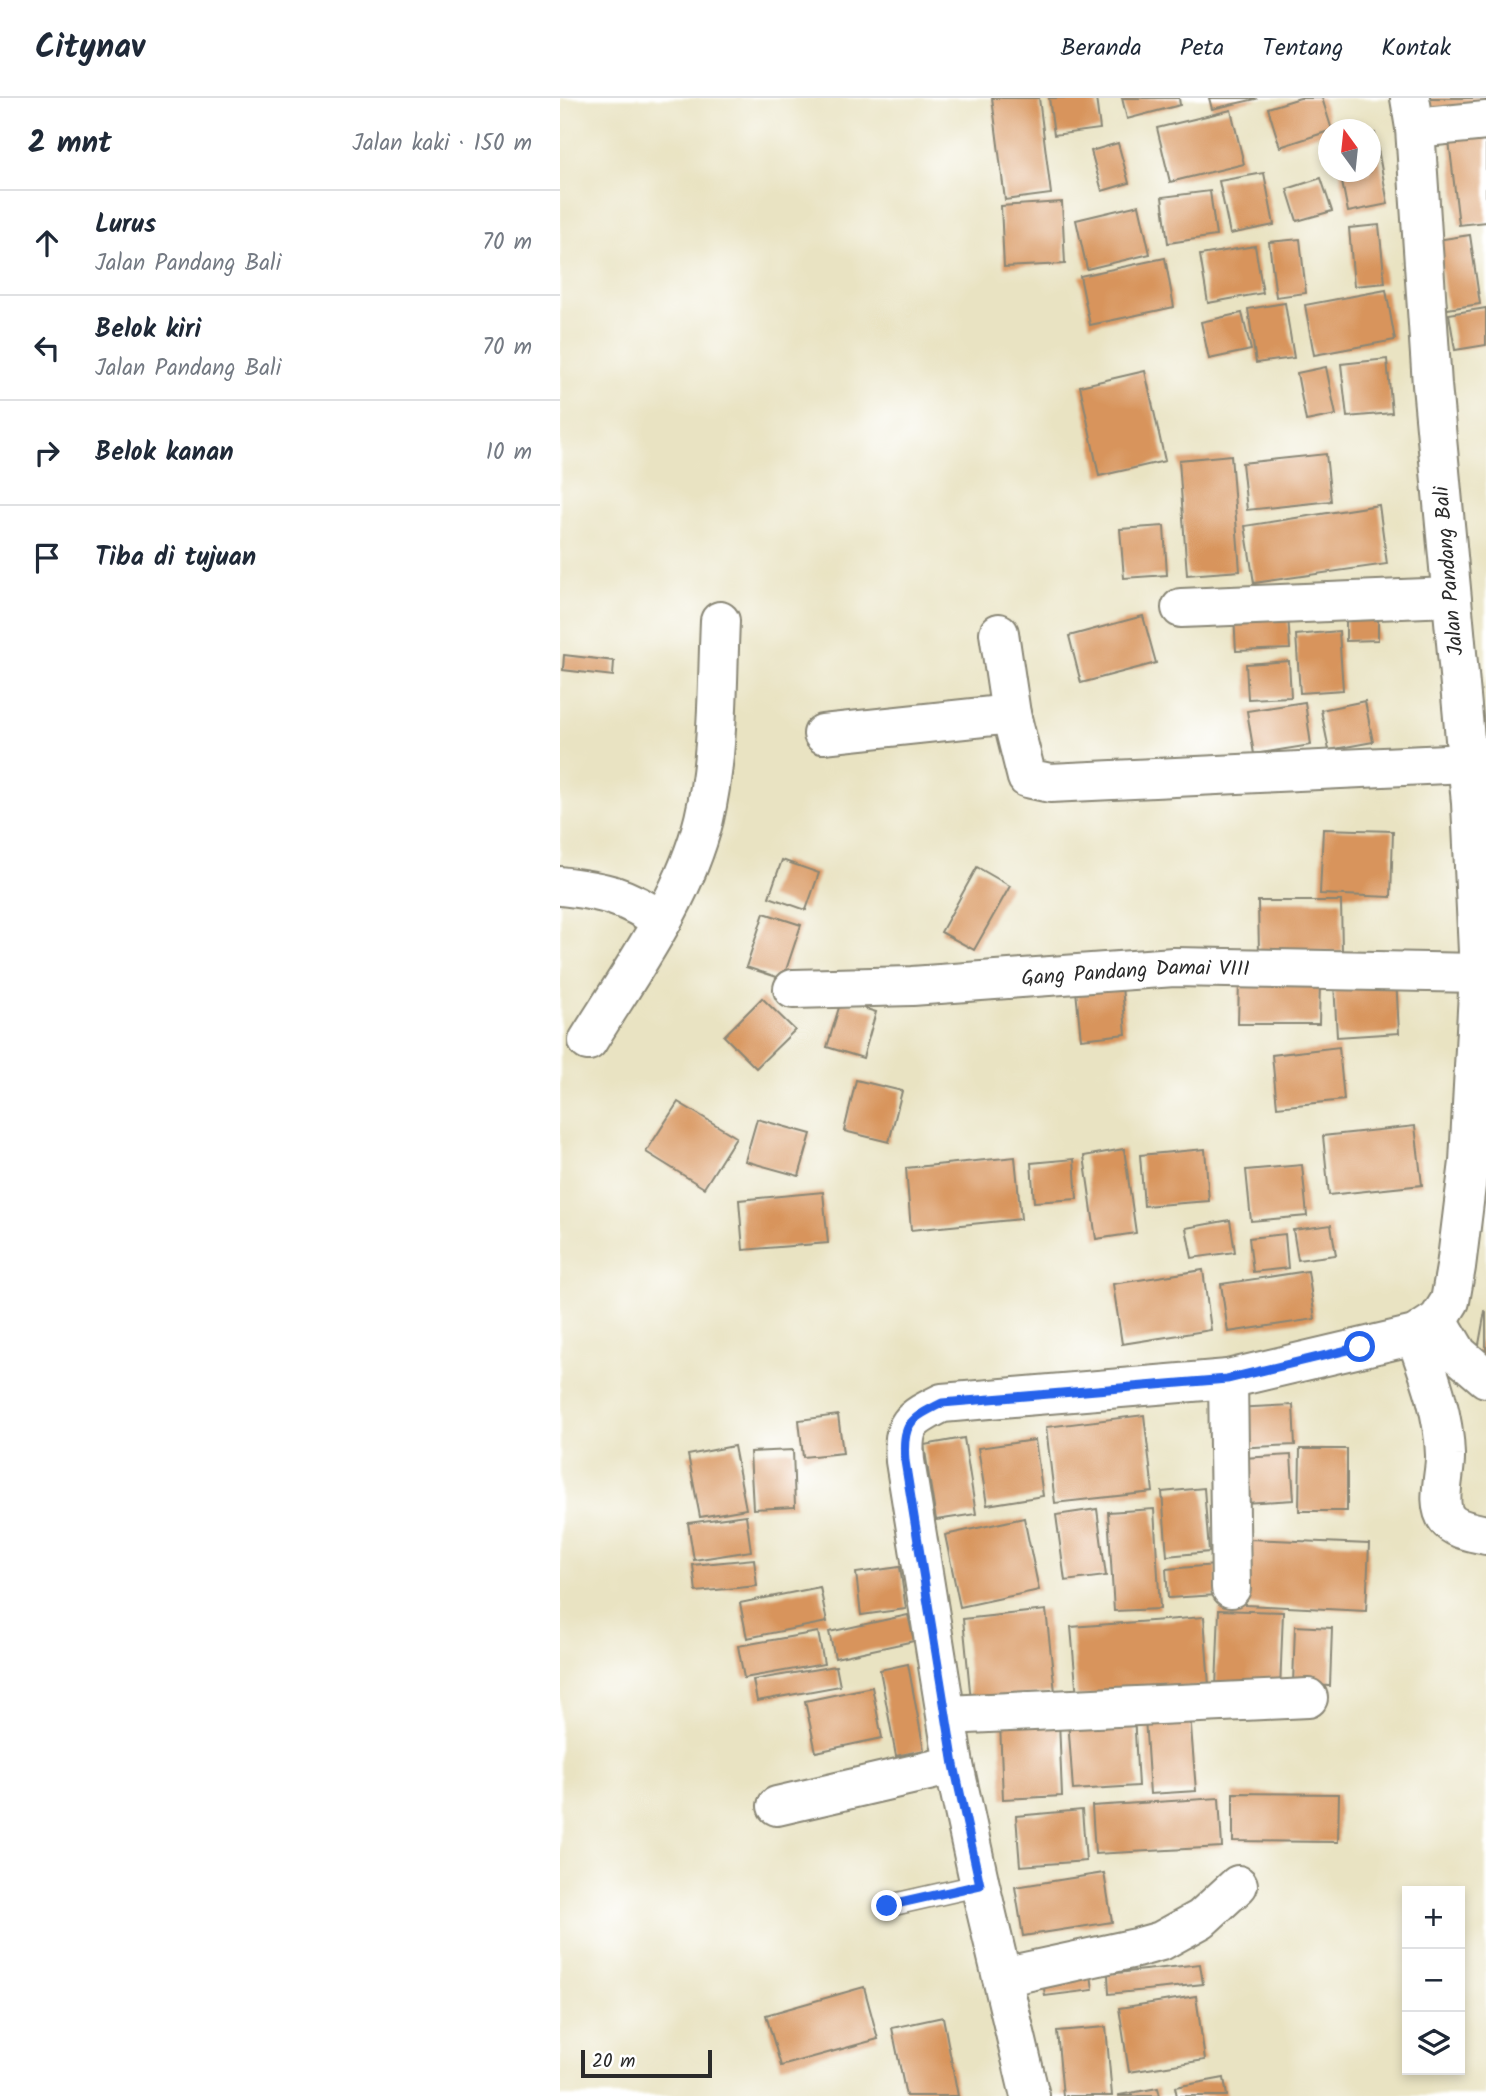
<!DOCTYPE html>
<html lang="id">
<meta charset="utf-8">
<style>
body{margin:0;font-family:Kalam,sans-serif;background:#f2f2f3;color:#1f2937}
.controls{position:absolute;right:21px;bottom:21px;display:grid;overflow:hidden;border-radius:0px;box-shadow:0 4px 10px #0003}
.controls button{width:63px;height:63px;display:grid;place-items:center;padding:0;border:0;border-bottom:2px solid #e0e1e3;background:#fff;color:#1f2937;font:35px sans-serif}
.compass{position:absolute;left:758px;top:21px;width:63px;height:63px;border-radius:50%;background:#fff;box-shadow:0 4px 10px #0003;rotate:345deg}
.scale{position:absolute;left:21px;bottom:18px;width:131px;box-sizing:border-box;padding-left:7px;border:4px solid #2b2b2b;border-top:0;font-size:19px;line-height:24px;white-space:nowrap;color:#2b2b2b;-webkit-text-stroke:5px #fff;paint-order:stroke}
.stop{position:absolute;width:21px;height:21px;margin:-16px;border:5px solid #2563eb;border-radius:50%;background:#fff}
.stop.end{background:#2563eb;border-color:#fff;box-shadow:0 2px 7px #0008}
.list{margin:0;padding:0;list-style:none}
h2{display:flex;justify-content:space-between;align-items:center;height:91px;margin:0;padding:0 28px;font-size:30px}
h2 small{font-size:23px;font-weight:400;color:#747a83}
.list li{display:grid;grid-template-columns:46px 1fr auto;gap:21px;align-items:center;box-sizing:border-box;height:105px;padding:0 28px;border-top:2px solid #e0e1e3}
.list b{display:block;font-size:26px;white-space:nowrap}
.list p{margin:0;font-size:23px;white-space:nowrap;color:#747a83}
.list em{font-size:23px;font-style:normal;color:#747a83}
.icon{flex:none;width:38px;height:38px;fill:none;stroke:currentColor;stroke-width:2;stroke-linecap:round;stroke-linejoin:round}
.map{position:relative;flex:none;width:926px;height:1998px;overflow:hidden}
header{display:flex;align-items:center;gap:42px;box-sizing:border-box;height:98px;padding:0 35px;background:#fff;border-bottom:2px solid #e0e1e3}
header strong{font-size:33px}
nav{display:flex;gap:38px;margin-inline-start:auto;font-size:24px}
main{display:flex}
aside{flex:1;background:#fff}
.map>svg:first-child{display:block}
</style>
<header>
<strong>Citynav</strong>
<nav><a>Beranda</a><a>Peta</a><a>Tentang</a><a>Kontak</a></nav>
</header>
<main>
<aside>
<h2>2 mnt<small>Jalan kaki · 150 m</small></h2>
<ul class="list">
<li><svg class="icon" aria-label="ahead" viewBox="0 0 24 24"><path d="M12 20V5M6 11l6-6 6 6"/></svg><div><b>Lurus</b><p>Jalan Pandang Bali</p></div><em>70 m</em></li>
<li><svg class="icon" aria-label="left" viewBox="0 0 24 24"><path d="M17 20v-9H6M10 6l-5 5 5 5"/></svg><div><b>Belok kiri</b><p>Jalan Pandang Bali</p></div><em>70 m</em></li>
<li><svg class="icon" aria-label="right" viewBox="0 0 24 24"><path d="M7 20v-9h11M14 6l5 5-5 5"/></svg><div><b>Belok kanan</b></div><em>10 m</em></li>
<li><svg class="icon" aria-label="arrive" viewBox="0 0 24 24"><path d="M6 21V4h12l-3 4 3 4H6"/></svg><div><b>Tiba di tujuan</b></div></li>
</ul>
</aside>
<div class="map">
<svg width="926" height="1998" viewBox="0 0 926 1998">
<rect width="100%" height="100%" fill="#fff"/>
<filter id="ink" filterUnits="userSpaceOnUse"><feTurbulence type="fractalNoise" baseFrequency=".0143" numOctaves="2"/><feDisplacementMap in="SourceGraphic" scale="14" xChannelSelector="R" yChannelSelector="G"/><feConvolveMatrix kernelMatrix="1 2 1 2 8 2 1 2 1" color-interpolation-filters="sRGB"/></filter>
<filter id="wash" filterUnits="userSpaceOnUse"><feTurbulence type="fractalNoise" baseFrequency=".00686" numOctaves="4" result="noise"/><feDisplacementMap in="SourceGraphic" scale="28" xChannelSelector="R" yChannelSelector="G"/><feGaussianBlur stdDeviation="1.57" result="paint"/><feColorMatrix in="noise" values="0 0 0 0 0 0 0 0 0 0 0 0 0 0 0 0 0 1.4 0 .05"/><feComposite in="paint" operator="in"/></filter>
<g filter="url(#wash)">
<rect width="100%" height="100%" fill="#e9e3c2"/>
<g id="blocks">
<g fill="#d8945c">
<path d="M432 0H479L491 96 445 102Z"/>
<path d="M489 0H536L540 31 494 37Z"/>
<path d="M562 0H619L620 7 567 21Z"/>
<path d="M649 0H695L696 1 652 11Z"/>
<path d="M740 0H762L772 32 720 49 708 10Z"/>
<path d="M869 0H926V6L870 12Z"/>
<path d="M671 12 684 66 610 84 597 30Z"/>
<path d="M926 29V124L899 127 888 34Z"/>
<path d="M815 35 828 106 788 114 780 74H810V36Z"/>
<path d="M558 45 569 85 542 93 531 53Z"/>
<path d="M704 75 714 127 670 136 659 83Z"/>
<path d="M761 80 772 113 737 123 727 91Z"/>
<path d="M650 93 656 138 608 145 602 99Z"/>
<path d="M502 104 505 166 444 169 441 108Z"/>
<path d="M579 107 590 156 527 171 516 122Z"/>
<path d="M819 127 825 185 794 188 789 130Z"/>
<path d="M910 137 920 206 887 211 877 142Z"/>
<path d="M740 141 746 195 716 199 709 144Z"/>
<path d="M695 148 703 195 648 205 640 157Z"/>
<path d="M605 160 614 209 530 227 520 178Z"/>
<path d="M826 192 835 242 754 257 745 207Z"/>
<path d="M725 205 734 260 696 265 688 211Z"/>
<path d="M926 210V247L895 252 889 216Z"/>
<path d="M682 215 691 252 649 261 641 224Z"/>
<path d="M827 261 832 315 787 319 781 266Z"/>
<path d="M766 269 776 317 746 323 737 275Z"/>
<path d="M585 273 605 363 539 378 520 288Z"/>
<path d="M766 356 771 403 687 412 682 365Z"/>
<path d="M671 357 680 473 627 477 619 362Z"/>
<path d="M819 407 827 466 694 485 685 428Z"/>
<path d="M604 428 607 477 564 480 560 431Z"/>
<path d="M786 507H818V542L786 543Z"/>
<path d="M728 514 730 551 676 553 674 517Z"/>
<path d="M583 518 596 565 521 585 509 538Z"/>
<path d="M779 533 783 592 740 595 736 537Z"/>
<path d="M4 557 54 563 53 578 3 572Z"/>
<path d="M729 563 731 599 688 601 686 566Z"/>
<path d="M805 603 813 644 769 652 761 612Z"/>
<path d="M745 604 751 647 694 656 687 613Z"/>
<path d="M763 731 833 733 831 799 760 796Z"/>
<path d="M222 762 259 775 246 812 209 799Z"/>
<path d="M417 769 450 788 414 852 381 834Z"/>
<path d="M698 803H781L782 854 699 855Z"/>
<path d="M204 815 241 827 223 881 186 869Z"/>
<path d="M836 880 839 935 777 939 774 885Z"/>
<path d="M679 883H760L759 926H678Z"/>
<path d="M562 888 566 936 521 941 516 893Z"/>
<path d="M202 900 235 932 196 970 164 938Z"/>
<path d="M281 903 316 914 303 960 267 949Z"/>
<path d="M779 949 784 1002 717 1009 712 957Z"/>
<path d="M296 982 342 993 329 1044 284 1033Z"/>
<path d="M118 1004 176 1039 144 1090 86 1054Z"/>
<path d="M197 1021 251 1036 239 1078 185 1063Z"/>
<path d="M855 1028 862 1087 769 1097 763 1038Z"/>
<path d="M564 1051 576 1135 536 1141 524 1058Z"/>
<path d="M645 1051 649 1103 584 1108 580 1057Z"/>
<path d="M455 1059 461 1121 351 1132 346 1070Z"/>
<path d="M514 1061 517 1101 474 1104 471 1065Z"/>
<path d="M742 1067 747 1118 691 1123 686 1072Z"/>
<path d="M263 1094 268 1145 183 1152 179 1102Z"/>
<path d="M670 1122 675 1154 632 1160 626 1130Z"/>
<path d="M771 1127 776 1157 738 1162 733 1132Z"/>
<path d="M725 1136 728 1170 693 1174 689 1140Z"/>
<path d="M643 1172 651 1232 562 1246 553 1186Z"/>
<path d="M748 1173 755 1221 668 1234 661 1186Z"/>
<path d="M925 1213 926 1214V1265L916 1263Z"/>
<path d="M733 1307 735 1347 673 1350 672 1310Z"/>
<path d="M278 1317 283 1355 243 1359 239 1322Z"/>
<path d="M584 1317 593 1394 495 1405 486 1329Z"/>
<path d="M404 1340 416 1416 376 1422 364 1347Z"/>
<path d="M475 1342 483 1398 427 1407 418 1350Z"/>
<path d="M174 1348 186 1411 140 1419 128 1357Z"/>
<path d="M740 1351H787V1413H739Z"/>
<path d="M233 1352 235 1409 193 1411 190 1354Z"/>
<path d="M731 1357 734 1402 685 1405 683 1360Z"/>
<path d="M644 1390 649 1454 607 1458 602 1394Z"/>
<path d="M537 1411 546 1478 505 1483 496 1417Z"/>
<path d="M594 1411 600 1511 554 1513 548 1414Z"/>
<path d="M186 1417 191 1453 134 1462 128 1425Z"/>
<path d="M464 1420 479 1492 400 1509 385 1437Z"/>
<path d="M688 1441 809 1446 806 1513 685 1507Z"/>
<path d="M194 1461 197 1488 136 1494 133 1467Z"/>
<path d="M656 1467 658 1497 608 1500 606 1471Z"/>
<path d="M340 1469 346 1511 301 1517 296 1475Z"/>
<path d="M260 1489 267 1524 187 1540 180 1505Z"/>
<path d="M486 1512 495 1594 411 1603 403 1521Z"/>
<path d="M659 1512 723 1514 720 1592 656 1590Z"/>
<path d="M348 1517 354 1543 275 1560 269 1534Z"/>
<path d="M644 1519 649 1588 517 1599 511 1529Z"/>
<path d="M735 1528 772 1530 770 1588 733 1586Z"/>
<path d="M258 1534 264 1566 184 1580 178 1548Z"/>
<path d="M348 1566 364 1652 336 1658 320 1572Z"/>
<path d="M276 1568 280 1588 197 1603 193 1582Z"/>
<path d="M312 1589 322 1640 256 1654 245 1603Z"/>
<path d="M574 1616 578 1688 513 1692 508 1621Z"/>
<path d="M630 1616 636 1693 590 1696 585 1620Z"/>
<path d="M499 1622 502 1698 443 1701 440 1625Z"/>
<path d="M673 1695 779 1696 778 1744 673 1743Z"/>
<path d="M659 1700 662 1749 535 1756 532 1708Z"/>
<path d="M522 1712 526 1763 460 1768 456 1718Z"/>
<path d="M544 1775 552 1824 463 1838 455 1789Z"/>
<path d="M640 1866 643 1886 549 1896 548 1876Z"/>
<path d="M531 1876 533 1892 485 1898 483 1882Z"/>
<path d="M304 1889 318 1941 221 1968 206 1917Z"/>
<path d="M636 1898 645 1962 569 1974 559 1910Z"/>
<path d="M383 1919 398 1998H346L332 1930Z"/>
<path d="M546 1929 552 1998H503L497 1933Z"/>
<path d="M664 1980 667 1998H617L615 1989Z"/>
<path d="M598 1990 600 1998H559V1997Z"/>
</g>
</g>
</g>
<g filter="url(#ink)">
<use href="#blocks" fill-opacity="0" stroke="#8a8776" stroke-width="2"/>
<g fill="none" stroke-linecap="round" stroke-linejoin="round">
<defs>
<path id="service" d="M327 1808 420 1787"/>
<g id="minor">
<path d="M855 30 926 23"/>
<path d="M621 510 890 499"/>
<path d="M439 535 451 616 467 680 490 685 907 665"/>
<path d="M263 636 451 616"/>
<path d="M0 788C43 793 65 797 102 823"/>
<path id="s1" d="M233 891 352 888 614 869 919 875"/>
<path d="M28 943C71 873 124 802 144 721 159 657 157 588 160 523"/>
<path d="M878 1222 898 1256 926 1280"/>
<path d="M855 1237C869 1276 884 1315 885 1357 886 1375 875 1406 887 1421 895 1432 914 1434 926 1437"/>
<path d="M668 1281 671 1490"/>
<path d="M387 1617 748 1600"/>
<path d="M217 1708 394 1667"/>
<path d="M442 1879 576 1850 601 1843 641 1821 678 1787"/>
</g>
<path id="tertiary" d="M470 1998 420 1787 394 1667 345 1363C342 1325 350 1321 382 1305L668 1281 855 1237 878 1222 885 1211 890 1203 896 1169 909 1064 919 875 911 705 872 287 855 30 850 0"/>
</defs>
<use href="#service" stroke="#8a8776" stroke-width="24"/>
<use href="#minor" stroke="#8a8776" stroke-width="42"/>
<use href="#tertiary" stroke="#8a8776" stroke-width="42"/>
<use href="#service" stroke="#fff" stroke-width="21"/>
<use href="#minor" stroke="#fff" stroke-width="38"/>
<use href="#tertiary" stroke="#fff" stroke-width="38"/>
</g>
</g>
<g fill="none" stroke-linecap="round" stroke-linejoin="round" filter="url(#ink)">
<path stroke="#2563eb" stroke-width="9" d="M327 1808 420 1787 394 1667 345 1363C342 1325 350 1321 382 1305L667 1281 800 1249"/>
</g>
<g text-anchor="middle" stroke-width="5" stroke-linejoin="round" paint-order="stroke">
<g font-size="21" fill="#2b2b2b" stroke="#fff">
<text transform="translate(888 473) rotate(-95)" y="7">Jalan Pandang Bali</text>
<text dy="7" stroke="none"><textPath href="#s1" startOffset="343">Gang Pandang Damai VIII</textPath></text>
</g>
</g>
</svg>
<div class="controls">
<button>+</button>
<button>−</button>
<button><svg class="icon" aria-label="layers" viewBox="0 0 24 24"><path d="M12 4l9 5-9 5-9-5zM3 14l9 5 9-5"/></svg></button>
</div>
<svg class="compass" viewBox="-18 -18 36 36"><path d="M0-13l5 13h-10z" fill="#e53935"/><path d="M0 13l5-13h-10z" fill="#747a83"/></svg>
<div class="scale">20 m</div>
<div class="stop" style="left:800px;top:1249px"></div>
<div class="stop end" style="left:327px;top:1808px"></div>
</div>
</main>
